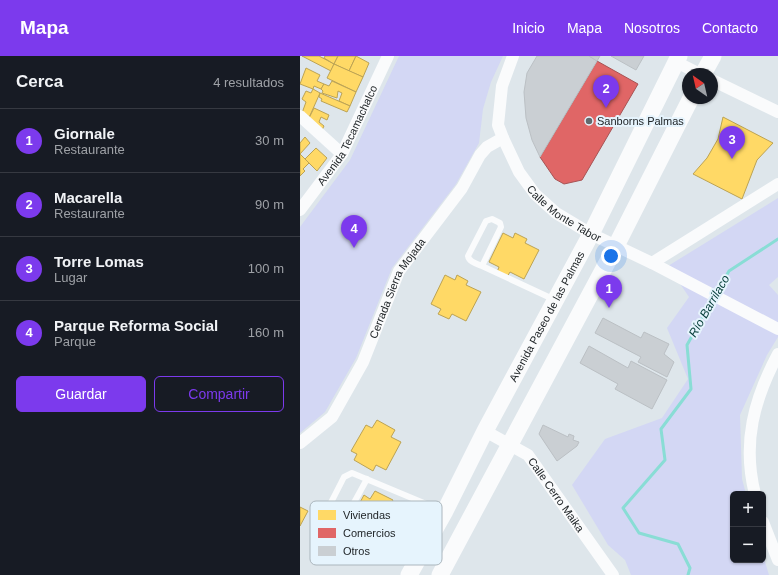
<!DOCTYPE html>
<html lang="es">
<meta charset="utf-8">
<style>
body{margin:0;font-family:Arial,sans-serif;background:#242831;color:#f1f3f6}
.controls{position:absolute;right:12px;bottom:12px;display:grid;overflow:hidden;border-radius:6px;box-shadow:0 1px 3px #0004}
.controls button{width:36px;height:36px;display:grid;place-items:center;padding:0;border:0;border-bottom:1px solid #363941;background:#171b24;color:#f1f3f6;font:20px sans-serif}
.compass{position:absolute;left:382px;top:12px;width:36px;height:36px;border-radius:50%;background:#171b24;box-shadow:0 1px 3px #0004;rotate:326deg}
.you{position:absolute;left:311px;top:200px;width:14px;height:14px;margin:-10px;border:3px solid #fff;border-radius:50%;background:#1a73e8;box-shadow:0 0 0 6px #1a73e833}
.badge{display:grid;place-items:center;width:26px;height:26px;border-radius:50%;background:#7c3aed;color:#fff;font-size:13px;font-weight:700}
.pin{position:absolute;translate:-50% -33px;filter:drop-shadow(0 1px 2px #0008)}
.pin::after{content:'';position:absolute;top:21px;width:14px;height:12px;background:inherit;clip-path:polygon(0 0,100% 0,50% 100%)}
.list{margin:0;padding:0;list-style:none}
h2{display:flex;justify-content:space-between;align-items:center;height:52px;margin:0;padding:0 16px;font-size:17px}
h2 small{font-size:13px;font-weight:400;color:#9ea1a6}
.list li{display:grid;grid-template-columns:26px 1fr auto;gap:12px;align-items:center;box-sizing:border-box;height:64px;padding:0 16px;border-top:1px solid #363941}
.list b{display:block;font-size:15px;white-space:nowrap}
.list p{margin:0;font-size:13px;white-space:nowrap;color:#9ea1a6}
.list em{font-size:13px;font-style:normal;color:#9ea1a6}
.actions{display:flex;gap:8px;padding:12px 16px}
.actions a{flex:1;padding:9px 0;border:1px solid #7c3aed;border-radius:6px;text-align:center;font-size:14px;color:#7c3aed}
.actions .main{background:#7c3aed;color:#fff}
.map{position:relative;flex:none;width:478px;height:519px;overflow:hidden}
header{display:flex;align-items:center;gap:24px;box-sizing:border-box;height:56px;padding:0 20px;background:#7c3aed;color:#fff}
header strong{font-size:19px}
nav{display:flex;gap:22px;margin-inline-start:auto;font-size:14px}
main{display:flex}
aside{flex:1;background:#171b24}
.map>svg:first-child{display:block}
</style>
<header>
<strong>Mapa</strong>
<nav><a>Inicio</a><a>Mapa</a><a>Nosotros</a><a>Contacto</a></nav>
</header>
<main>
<aside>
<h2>Cerca<small>4 resultados</small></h2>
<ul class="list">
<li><span class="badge">1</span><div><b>Giornale</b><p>Restaurante</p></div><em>30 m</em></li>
<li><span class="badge">2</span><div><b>Macarella</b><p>Restaurante</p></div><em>90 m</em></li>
<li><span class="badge">3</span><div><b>Torre Lomas</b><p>Lugar</p></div><em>100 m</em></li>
<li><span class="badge">4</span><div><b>Parque Reforma Social</b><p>Parque</p></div><em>160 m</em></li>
</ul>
<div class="actions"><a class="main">Guardar</a><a>Compartir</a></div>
</aside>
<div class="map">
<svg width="478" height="519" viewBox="0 0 478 519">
<rect width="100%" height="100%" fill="#dee6eb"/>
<g fill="#d3d7f4">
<path d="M99 0H203L191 26 183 53 179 87 156 128 92 212 56 302 25 356 0 377V171L50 104Z"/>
<path d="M478 142V221L469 229 478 239V281L467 299 440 359 442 423 446 438H433V504H463V499L469 519H331L325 504 308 489 272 429 305 383 362 362 388 323 367 272 389 241 368 210Z"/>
</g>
<g fill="#ffd966" stroke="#bca354">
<path d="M2 0H19L34 8 31 15Z"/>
<path d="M25 0H38L34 8 24 2Z"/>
<path d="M38 0H56L49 15 34 8Z"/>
<path d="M56 0 69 7 63 21 49 15Z"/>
<path d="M34 8 63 21 56 36 27 22Z"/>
<path d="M6 12 20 19 17 25 24 28 21 33 14 30 13 33 0 28Z"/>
<path d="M32 25 56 36 50 50 39 45 42 37 38 35 37 42 22 37 23 35 21 33 24 28 29 30Z"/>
<path d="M13 33 20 37 8 64 2 57 6 46 2 43 6 35 11 37Z"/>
<path d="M20 37 50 50 47 56 21 45 22 43 19 41Z"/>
<path d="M14 52 29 59 27 64 21 61 19 66 24 70 21 76 8 64Z"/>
<path d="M423 61 473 87 457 104 442 143 393 118 407 102 418 83Z"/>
<path d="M5 81 10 87 0 98V87Z"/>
<path d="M16 92 27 102 17 115 5 103Z"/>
<path d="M0 98 9 107 3 113 5 115 0 120Z"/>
<path d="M203 177 213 182 215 177 227 183 225 187 239 194 224 223 210 216 207 221 197 216 199 211 189 206Z"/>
<path d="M145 219 155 224 157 219 168 225 166 229 181 236 166 265 152 258 149 263 138 258 141 253 131 248Z"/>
<path d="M77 364 95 374 91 381 101 386 86 414 76 409 73 415 54 404 57 398 51 395 66 369 72 372Z"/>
<path d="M75 435 93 444 89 451 99 457 84 484 74 479 71 485 52 475 55 468 50 465 64 439 70 443Z"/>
<path d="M0 451 8 455 0 470Z"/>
</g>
<path fill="#e06666" stroke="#a75354" d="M297 5 338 28 282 124 264 128 255 123 240 101Z"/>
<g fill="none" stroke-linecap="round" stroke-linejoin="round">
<g stroke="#89ddd5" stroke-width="3">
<path d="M416 238 429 215 478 183"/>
<path d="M388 519 390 512 378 488 339 477 323 452 365 404 361 373 391 333 387 289 413 243"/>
</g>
</g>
<g fill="#cacfd3" stroke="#bbc0c4">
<path d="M237 0H289L297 5 240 101 232 84 226 62 224 36 227 17Z"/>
<path d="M289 0H300L297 5Z"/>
<path d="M311 0H344L336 14Z"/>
<path d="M303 262 341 282 344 276 369 288 364 298 374 306 367 321 338 306 341 301 295 277Z"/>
<path d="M289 290 328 312 331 305 367 324 352 353 315 333 318 328 280 307Z"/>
<path d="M243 369 268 381 269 378 274 380 273 384 279 386 277 390 257 405 239 378Z"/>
</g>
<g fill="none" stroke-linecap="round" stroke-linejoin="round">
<g stroke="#fafbfc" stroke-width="6">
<path d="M182 210 201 171 200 167 192 163 186 165 168 200C169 206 177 208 182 210L255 244"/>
<path d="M67 423 35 481 19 476 18 472 44 421 52 417 143 455"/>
</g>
<g stroke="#fafbfc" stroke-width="12">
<path id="s1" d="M213 0 202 30 198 69 203 82 219 116 235 138 256 157 291 178 352 207 478 273"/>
<path d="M376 6 400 18"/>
<path d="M412 24 478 56"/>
<path d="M0 60 42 98"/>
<path id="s2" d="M0 154 42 98 88 0"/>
<path d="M352 207 478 128"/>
<path id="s3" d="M185 375 228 399 313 519"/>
<path id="s4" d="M0 387 32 361 63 306 99 215 162 132 180 99 187 91 203 82"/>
<path d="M455 438C442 387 454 343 478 298"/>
<path d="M463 466 478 504"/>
</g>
<g stroke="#fafbfc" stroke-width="17">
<path d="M403 18 413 0"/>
<path id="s5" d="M109 519 145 455 185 375 291 178 379 0"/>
<path d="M140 519 316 190 391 42"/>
</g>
</g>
<circle fill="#63696d" stroke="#e6f4fd" stroke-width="1.5" cx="289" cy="65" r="4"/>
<g text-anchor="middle" stroke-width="4" stroke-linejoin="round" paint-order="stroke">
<g font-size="11" fill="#212629" stroke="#e6f4fd" text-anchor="start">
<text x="297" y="69">Sanborns Palmas</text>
</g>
<g font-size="11" fill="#212629" stroke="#e6f4fd">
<text dy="4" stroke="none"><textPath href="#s2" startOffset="89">Avenida Tecamachalco</textPath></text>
<text dy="4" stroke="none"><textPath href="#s1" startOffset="185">Calle Monte Tabor</textPath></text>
<text dy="4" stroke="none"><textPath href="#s4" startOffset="186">Cerrada Sierra Mojada</textPath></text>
<text dy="4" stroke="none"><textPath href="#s5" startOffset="293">Avenida Paseo de las Palmas</textPath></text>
<text dy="4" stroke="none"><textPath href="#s3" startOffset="98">Calle Cerro Maika</textPath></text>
</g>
<g font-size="12" font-style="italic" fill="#08403b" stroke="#e6f4fd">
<text transform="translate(409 250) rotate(-60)" y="4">Río Barrilaco</text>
</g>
</g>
<rect x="10" y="445" width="132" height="64" rx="6" fill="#e6f4fd" stroke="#abb6bd" stroke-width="1"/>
<rect x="18" y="454" width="18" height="10" fill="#ffd966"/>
<rect x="18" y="472" width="18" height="10" fill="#e06666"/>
<rect x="18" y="490" width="18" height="10" fill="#cacfd3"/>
<g font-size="11" fill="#212629">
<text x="43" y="463">Viviendas</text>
<text x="43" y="481">Comercios</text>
<text x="43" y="499">Otros</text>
</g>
</svg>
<div class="controls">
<button>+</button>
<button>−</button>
</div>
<svg class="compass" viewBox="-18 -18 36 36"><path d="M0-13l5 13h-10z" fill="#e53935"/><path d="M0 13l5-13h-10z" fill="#9ea1a6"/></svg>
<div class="you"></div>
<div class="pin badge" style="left:309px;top:252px">1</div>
<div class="pin badge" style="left:306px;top:52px">2</div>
<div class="pin badge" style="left:432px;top:103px">3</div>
<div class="pin badge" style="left:54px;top:192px">4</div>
</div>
</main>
